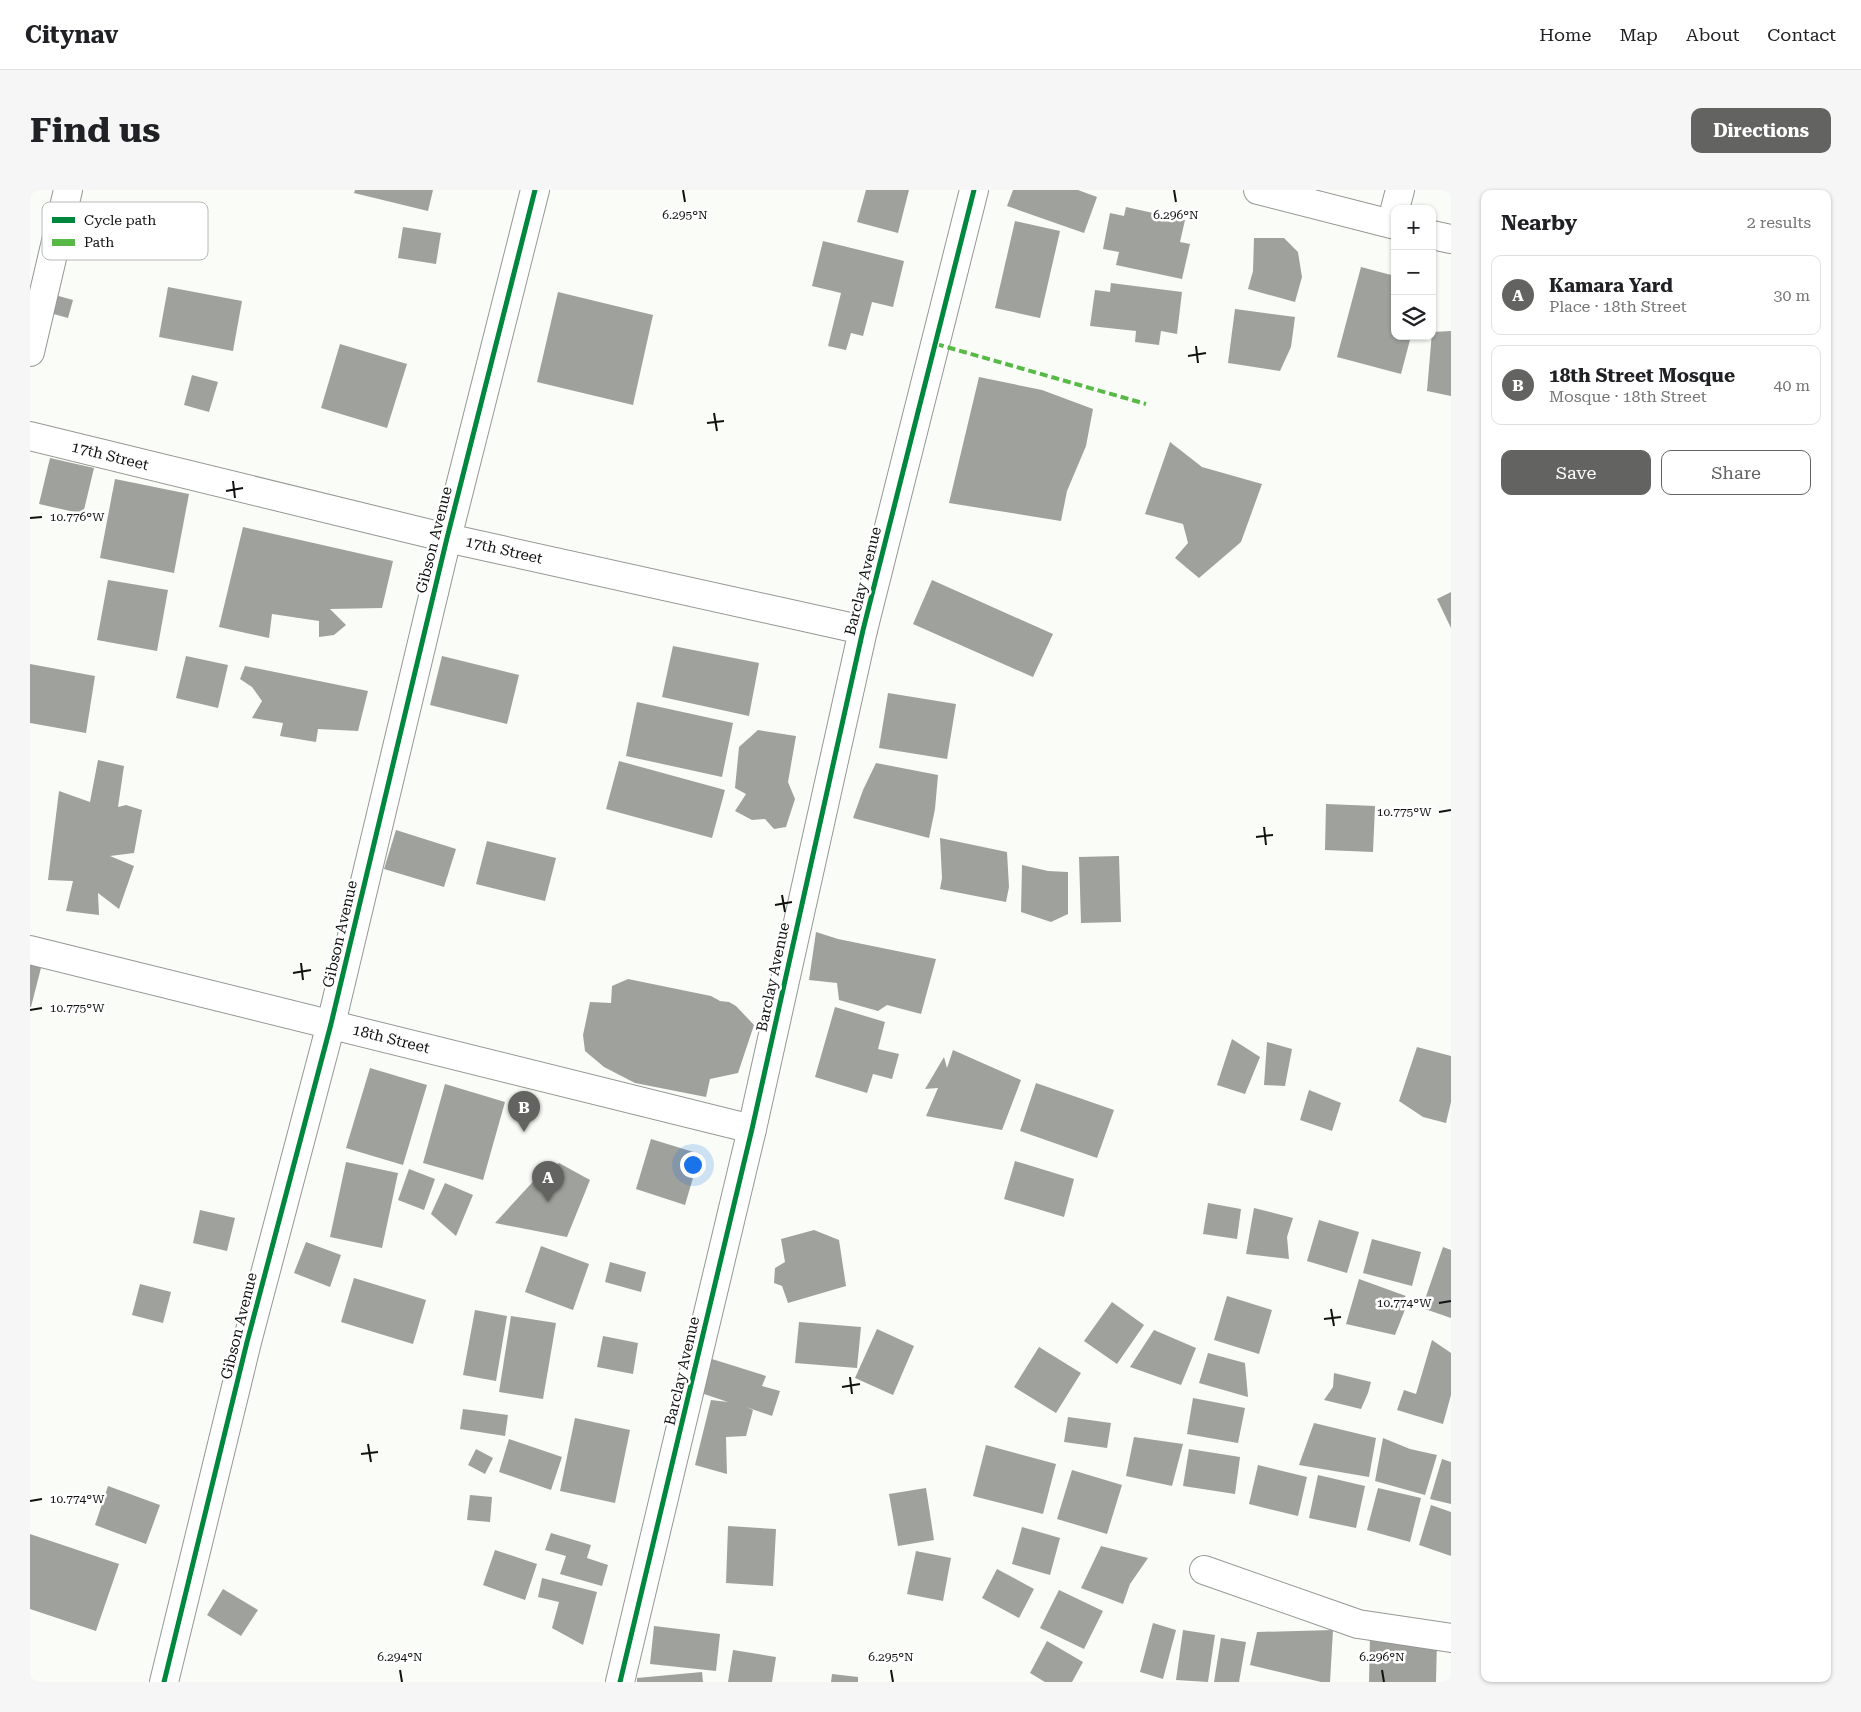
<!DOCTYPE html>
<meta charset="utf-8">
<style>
body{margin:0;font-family:"Roboto Serif",serif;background:#f6f6f6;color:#202124}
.controls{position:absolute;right:15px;top:15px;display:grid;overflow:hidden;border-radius:10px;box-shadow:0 1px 4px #0004}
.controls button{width:45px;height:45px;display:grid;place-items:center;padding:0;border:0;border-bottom:1px solid #e0e0e0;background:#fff;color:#202124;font:25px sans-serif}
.you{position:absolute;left:662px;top:974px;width:18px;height:18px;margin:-12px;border:4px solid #fff;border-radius:50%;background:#1a73e8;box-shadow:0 0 0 8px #1a73e833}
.badge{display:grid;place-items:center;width:32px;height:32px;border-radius:50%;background:#636462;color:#fff;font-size:16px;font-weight:700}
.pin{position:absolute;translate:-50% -41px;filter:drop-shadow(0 1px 2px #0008)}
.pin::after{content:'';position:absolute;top:26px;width:18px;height:15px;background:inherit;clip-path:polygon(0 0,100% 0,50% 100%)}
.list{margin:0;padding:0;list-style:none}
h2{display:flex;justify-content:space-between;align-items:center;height:65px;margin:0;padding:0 20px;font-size:21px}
h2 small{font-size:16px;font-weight:400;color:#757577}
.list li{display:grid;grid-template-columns:32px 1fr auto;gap:15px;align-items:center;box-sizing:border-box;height:80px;margin:0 10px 10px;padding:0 10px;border:1px solid #e0e0e0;border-radius:10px}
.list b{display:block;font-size:19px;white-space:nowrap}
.list p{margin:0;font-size:16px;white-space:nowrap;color:#757577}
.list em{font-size:16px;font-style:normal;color:#757577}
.actions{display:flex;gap:10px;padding:15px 20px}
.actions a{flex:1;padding:11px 0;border:1px solid #636462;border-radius:10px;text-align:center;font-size:18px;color:#636462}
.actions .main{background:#636462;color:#fff}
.icon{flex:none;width:28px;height:28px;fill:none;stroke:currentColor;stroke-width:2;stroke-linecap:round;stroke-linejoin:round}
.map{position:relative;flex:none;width:1421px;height:1492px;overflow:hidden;border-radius:10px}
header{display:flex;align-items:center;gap:30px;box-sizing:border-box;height:70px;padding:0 25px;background:#fff;border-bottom:1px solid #e0e0e0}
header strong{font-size:24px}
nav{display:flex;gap:28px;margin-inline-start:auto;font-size:18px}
.intro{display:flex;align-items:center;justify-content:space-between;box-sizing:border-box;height:120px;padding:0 30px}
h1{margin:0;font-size:35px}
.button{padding:12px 22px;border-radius:10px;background:#636462;color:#fff;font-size:18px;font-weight:700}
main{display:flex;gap:30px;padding:0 30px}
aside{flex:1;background:#fff;border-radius:10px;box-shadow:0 1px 4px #0004}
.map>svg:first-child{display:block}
</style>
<header>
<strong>Citynav</strong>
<nav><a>Home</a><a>Map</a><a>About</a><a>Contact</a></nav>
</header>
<div class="intro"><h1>Find us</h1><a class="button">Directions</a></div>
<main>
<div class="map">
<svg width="1421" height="1492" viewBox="0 0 1421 1492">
<rect width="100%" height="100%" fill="#fafdf7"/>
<g fill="#9fa19c">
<path d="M325 0H403L398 21 324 3Z"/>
<path d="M836 0H879L868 43 827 32Z"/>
<path d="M983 0H1048L1067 7 1054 43 977 16Z"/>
<path d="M1096 17 1155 30 1150 52 1160 54 1152 89 1086 75 1089 62 1073 59 1080 23 1094 26Z"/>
<path d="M985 31 1030 41 1010 128 965 118Z"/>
<path d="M373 37 411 43 406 74 368 68Z"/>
<path d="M1224 48H1254L1268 62 1272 87 1265 112 1218 99 1223 81Z"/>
<path d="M793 51 874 71 863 117 842 112 833 146 821 143 816 160 798 156 811 103 782 96Z"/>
<path d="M1331 77 1365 86V146H1381L1371 184 1307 167Z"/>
<path d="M1081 93 1152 102 1147 144 1131 141 1129 155 1105 152 1106 141 1060 136 1065 100 1080 102Z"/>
<path d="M138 97 212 111 203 161 129 147Z"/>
<path d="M528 102 623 125 603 215 507 192Z"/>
<path d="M18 103 43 110 38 128 13 121Z"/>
<path d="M1205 119 1265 127 1261 157 1250 181 1198 173Z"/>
<path d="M1421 141V206L1397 201 1402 142Z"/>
<path d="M310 154 377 174 357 238 291 218Z"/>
<path d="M162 185 188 192 179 222 154 215Z"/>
<path d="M949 187 1012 200 1063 219 1056 256 1037 301 1031 331 919 313Z"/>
<path d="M1140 252 1172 277 1232 294 1211 352 1169 388 1145 368 1158 353 1153 334 1115 324Z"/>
<path d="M20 268 64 278 53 324 9 314Z"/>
<path d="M85 289 159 304 144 383 70 368Z"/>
<path d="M213 337 363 371 352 418 300 419 316 435 304 445 289 447V431L242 424 239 448 189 437Z"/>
<path d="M78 390 138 400 127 461 67 450Z"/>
<path d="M902 390 1023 444 1003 487 883 434Z"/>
<path d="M1421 402V438L1407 409Z"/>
<path d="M643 456 729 473 719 526 632 507Z"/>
<path d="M156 466 198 475 188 518 146 508Z"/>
<path d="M412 466 489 485 477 534 400 515Z"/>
<path d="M0 474 65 486 56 543 0 533Z"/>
<path d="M215 476 338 501 328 541 288 539 286 552 250 546 253 533 222 528 232 511 222 497 210 489Z"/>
<path d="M858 503 926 514 917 569 849 558Z"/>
<path d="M607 512 703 533 692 587 596 566Z"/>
<path d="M728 540 766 546 758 592 765 609 756 637 744 639 735 629 722 630 705 621 716 604 705 598 709 557Z"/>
<path d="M68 570 94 576 88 617 96 615 112 620 104 663 80 666 104 676 89 719 68 703 69 725 36 721 43 691 18 690 29 601 60 612Z"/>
<path d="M589 571 695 600 682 648 576 619Z"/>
<path d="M846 573 908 585 905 619 899 648 823 628 833 600Z"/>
<path d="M1296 614 1345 616 1343 662 1295 660Z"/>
<path d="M366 640 426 659 414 697 354 679Z"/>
<path d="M910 648 977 662 979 697 976 712 910 699 912 688Z"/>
<path d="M457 651 526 668 515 711 446 694Z"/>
<path d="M1089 666 1091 732 1051 733 1049 667Z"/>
<path d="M992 675 1018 681 1038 682V724L1021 732 991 722Z"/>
<path d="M786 742 808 749 906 769 891 824 857 815 848 821 809 810 807 793 779 790Z"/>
<path d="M0 766 13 770 1 817H0Z"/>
<path d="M598 789 681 806 690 811 699 812 706 816 724 835 708 883 680 889 676 907 605 893 574 877 555 861 553 845 560 812 581 813 582 796Z"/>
<path d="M805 817 855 832 848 859 869 864 862 889 843 884 837 903 785 887Z"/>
<path d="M1202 849 1230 867 1215 904 1187 895Z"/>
<path d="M1237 852 1262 859 1255 896 1234 895Z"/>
<path d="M1387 857 1421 866V912L1416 933 1393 927 1369 911Z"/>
<path d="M923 860 991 890 972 940 896 926 908 898 895 899 914 867 917 878Z"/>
<path d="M340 878 397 895 373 975 316 958Z"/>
<path d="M1006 893 1084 920 1067 968 990 941Z"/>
<path d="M415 894 475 912 453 990 393 973Z"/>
<path d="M1279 900 1311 913 1302 941 1270 930Z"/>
<path d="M621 949 670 964 655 1015 606 999Z"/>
<path d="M985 971 1044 989 1034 1027 974 1009Z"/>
<path d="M316 972 368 983 352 1058 300 1047Z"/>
<path d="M529 973 560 990 537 1047 465 1033 510 984Z"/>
<path d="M379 979 405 989 394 1020 368 1010Z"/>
<path d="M415 993 443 1005 426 1046 401 1024Z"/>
<path d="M1178 1013 1211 1019 1207 1049 1173 1044Z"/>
<path d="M1224 1018 1263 1028 1257 1047 1259 1069 1216 1064Z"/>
<path d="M170 1020 205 1028 197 1061 163 1053Z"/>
<path d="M1289 1030 1329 1042 1317 1083 1277 1071Z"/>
<path d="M784 1040 809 1050 816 1096 758 1113 752 1096 744 1093 745 1078 755 1072 751 1049Z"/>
<path d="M1342 1049 1391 1062 1382 1096 1333 1083Z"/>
<path d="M276 1052 311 1065 300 1097 264 1083Z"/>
<path d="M511 1056 559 1074 543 1120 495 1102Z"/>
<path d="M1413 1057 1421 1060V1128L1392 1118Z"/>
<path d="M580 1072 616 1082 611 1102 575 1092Z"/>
<path d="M324 1088 396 1110 383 1154 311 1132Z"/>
<path d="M1329 1089 1376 1106 1370 1111 1376 1117 1365 1145 1316 1134Z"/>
<path d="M110 1094 141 1102 133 1133 102 1125Z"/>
<path d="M1197 1106 1242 1120 1229 1164 1184 1150Z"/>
<path d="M1082 1112 1114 1135 1087 1174 1054 1151Z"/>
<path d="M445 1120 477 1126 466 1191 433 1185Z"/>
<path d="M481 1126 526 1133 513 1209 469 1202Z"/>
<path d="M769 1132 831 1137 827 1178 765 1173Z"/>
<path d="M847 1139 884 1156 863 1205 825 1188Z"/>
<path d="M1124 1140 1166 1158 1151 1195 1100 1177Z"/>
<path d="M573 1146 608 1153 603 1184 567 1177Z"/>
<path d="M1402 1150 1421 1163V1205L1413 1234 1367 1220 1374 1200 1386 1204Z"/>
<path d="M1009 1157 1051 1183 1026 1223 984 1197Z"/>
<path d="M1178 1163 1215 1173 1218 1207 1169 1193Z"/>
<path d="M682 1169 736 1186 732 1196 750 1201 742 1226 716 1217 723 1220 716 1246 696 1247 697 1284 665 1275 681 1210 698 1212 671 1203Z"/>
<path d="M1304 1183 1341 1192 1338 1203 1331 1219 1294 1210 1303 1197Z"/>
<path d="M1163 1208 1215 1218 1208 1253 1157 1244Z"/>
<path d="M433 1219 478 1225 475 1246 430 1239Z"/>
<path d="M1038 1227 1081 1233 1077 1258 1034 1252Z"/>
<path d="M545 1228 600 1240 585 1313 530 1301Z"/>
<path d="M1284 1233 1346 1248 1339 1287 1269 1275Z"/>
<path d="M1104 1247 1153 1254 1142 1296 1096 1286Z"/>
<path d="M1353 1248 1380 1259 1407 1265 1395 1305 1345 1291Z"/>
<path d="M479 1249 532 1267 521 1300 469 1282Z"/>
<path d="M956 1255 1026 1274 1013 1324 943 1306Z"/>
<path d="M446 1259 463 1268 455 1284 438 1275Z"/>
<path d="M1159 1259 1210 1267 1205 1304 1153 1296Z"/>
<path d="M1412 1269 1421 1272V1314L1400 1309Z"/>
<path d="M1228 1275 1277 1287 1268 1326 1219 1314Z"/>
<path d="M1042 1280 1092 1295 1077 1344 1027 1329Z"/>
<path d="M1288 1285 1335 1296 1326 1338 1279 1328Z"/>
<path d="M78 1296 130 1315 116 1354 65 1335Z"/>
<path d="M896 1298 904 1350 868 1356 859 1304Z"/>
<path d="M1348 1298 1391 1308 1380 1352 1337 1340Z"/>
<path d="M440 1305 462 1307 460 1332 437 1330Z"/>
<path d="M1401 1315 1421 1322V1366L1389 1355Z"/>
<path d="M698 1336 746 1339 743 1396 696 1393Z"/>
<path d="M992 1337 1030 1348 1020 1385 982 1374Z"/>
<path d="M521 1343 561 1355 557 1368 578 1375 572 1396 530 1384 536 1366 515 1360Z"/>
<path d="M0 1344 89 1374 66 1441 0 1419Z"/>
<path d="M1071 1356 1118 1368 1100 1394 1093 1414 1051 1398Z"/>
<path d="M465 1360 507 1374 495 1410 453 1395Z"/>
<path d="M886 1361 921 1368 913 1411 877 1404Z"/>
<path d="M967 1379 1004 1399 989 1428 952 1408Z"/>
<path d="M512 1388 567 1402 553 1455 522 1438 529 1412 508 1407Z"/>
<path d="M193 1399 228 1420 211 1446 177 1425Z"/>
<path d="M1029 1400 1073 1421 1054 1459 1010 1438Z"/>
<path d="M1123 1433 1146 1440 1133 1489 1110 1482Z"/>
<path d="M624 1436 690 1444 686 1481 620 1474Z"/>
<path d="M1153 1440 1185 1445 1178 1492 1146 1490Z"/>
<path d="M1303 1440 1300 1492H1291L1220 1475 1227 1442Z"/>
<path d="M1340 1447 1407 1449 1406 1492H1339Z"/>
<path d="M1191 1448 1216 1452 1209 1492H1184Z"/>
<path d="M1017 1451 1053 1472 1042 1492H1015L1000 1483Z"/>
<path d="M703 1460 746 1467 742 1492H698Z"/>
<path d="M672 1482 673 1492H607V1488Z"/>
<path d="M802 1484 828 1487V1492H801Z"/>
</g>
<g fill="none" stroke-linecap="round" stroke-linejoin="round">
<defs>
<g id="minor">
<path d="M1228 0 1365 35"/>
<path d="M1365 19 1370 0"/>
<path d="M1402 45 1421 49"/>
<path d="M0 162 38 0"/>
<path d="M0 246 417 348 833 440"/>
<path d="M0 760 722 939"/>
<path d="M1174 1380 1328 1434 1421 1448"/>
<path d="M134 1492 217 1152 301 834 417 348 505 0"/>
<path d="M590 1492 722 939 833 440 944 0"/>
</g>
</defs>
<use href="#minor" stroke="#969795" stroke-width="30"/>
<use href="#minor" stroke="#fefffe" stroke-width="28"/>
<path stroke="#58b947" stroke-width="4" stroke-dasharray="8 4" stroke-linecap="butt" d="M906 154 1116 214"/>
<defs>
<g id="cycleway">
<path d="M134 1492 217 1152 301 834 417 348 505 0"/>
<path d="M590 1492 722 939 833 440 944 0"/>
</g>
</defs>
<use href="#cycleway" stroke="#fff" stroke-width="8"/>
<use href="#cycleway" stroke="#00873e" stroke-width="5"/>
</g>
<path fill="none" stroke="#111" stroke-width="2" d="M653 0 655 12M1144 0 1146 12M1166 156 1168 173M1158 166 1176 163M684 223 687 241M677 233 694 231M203 291 205 308M196 301 213 298M0 328 12 327M1409 622 1421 620M1234 637 1236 655M1226 647 1243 645M752 705 755 722M745 715 762 712M271 773 273 790M263 783 281 780M0 820 12 818M1409 1113 1421 1111M1301 1119 1304 1136M1294 1129 1311 1127M820 1187 822 1204M812 1197 830 1194M338 1254 341 1272M331 1264 348 1262M0 1311 12 1309M370 1480 372 1492M861 1480 863 1492M1352 1480 1354 1492"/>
<g text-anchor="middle" stroke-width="5" stroke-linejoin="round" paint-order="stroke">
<g font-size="15" fill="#111" stroke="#fff">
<text transform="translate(80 266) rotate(14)" y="5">17th Street</text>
<text transform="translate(404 350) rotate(-76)" y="5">Gibson Avenue</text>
<text transform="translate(474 360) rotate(13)" y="5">17th Street</text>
<text transform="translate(833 391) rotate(-76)" y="5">Barclay Avenue</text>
<text transform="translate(310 744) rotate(-77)" y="5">Gibson Avenue</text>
<text transform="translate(743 787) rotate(-78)" y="5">Barclay Avenue</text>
<text transform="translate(361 849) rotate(14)" y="5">18th Street</text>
<text transform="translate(209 1136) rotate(-76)" y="5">Gibson Avenue</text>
<text transform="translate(652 1181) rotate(-77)" y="5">Barclay Avenue</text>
</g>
</g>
<rect x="12" y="12" width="166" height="58" rx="8" fill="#fff" stroke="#b8b8b8" stroke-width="1"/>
<rect x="22" y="27" width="23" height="6" fill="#00873e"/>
<rect x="22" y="49" width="23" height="7" fill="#58b947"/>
<g font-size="14" fill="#111">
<text x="54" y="35">Cycle path</text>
<text x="54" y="57">Path</text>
</g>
<g font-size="12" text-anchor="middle" fill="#111" stroke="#fff" stroke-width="5" stroke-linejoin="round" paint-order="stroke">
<text x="655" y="29">6.295°N</text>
<text x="1146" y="29">6.296°N</text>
<text x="47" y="331">10.776°W</text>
<text x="1374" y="626">10.775°W</text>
<text x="47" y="822">10.775°W</text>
<text x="1374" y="1117">10.774°W</text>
<text x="47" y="1313">10.774°W</text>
<text x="370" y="1471">6.294°N</text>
<text x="861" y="1471">6.295°N</text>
<text x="1352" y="1471">6.296°N</text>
</g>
</svg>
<div class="controls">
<button>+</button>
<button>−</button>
<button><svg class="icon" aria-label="layers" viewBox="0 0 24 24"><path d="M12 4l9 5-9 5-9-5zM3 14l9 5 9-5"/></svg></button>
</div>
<div class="you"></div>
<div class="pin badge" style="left:518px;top:1012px">A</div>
<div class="pin badge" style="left:494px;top:942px">B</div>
</div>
<aside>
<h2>Nearby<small>2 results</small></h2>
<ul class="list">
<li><span class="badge">A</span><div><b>Kamara Yard</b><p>Place · 18th Street</p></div><em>30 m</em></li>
<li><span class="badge">B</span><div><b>18th Street Mosque</b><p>Mosque · 18th Street</p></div><em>40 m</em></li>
</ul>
<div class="actions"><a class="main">Save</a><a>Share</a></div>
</aside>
</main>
